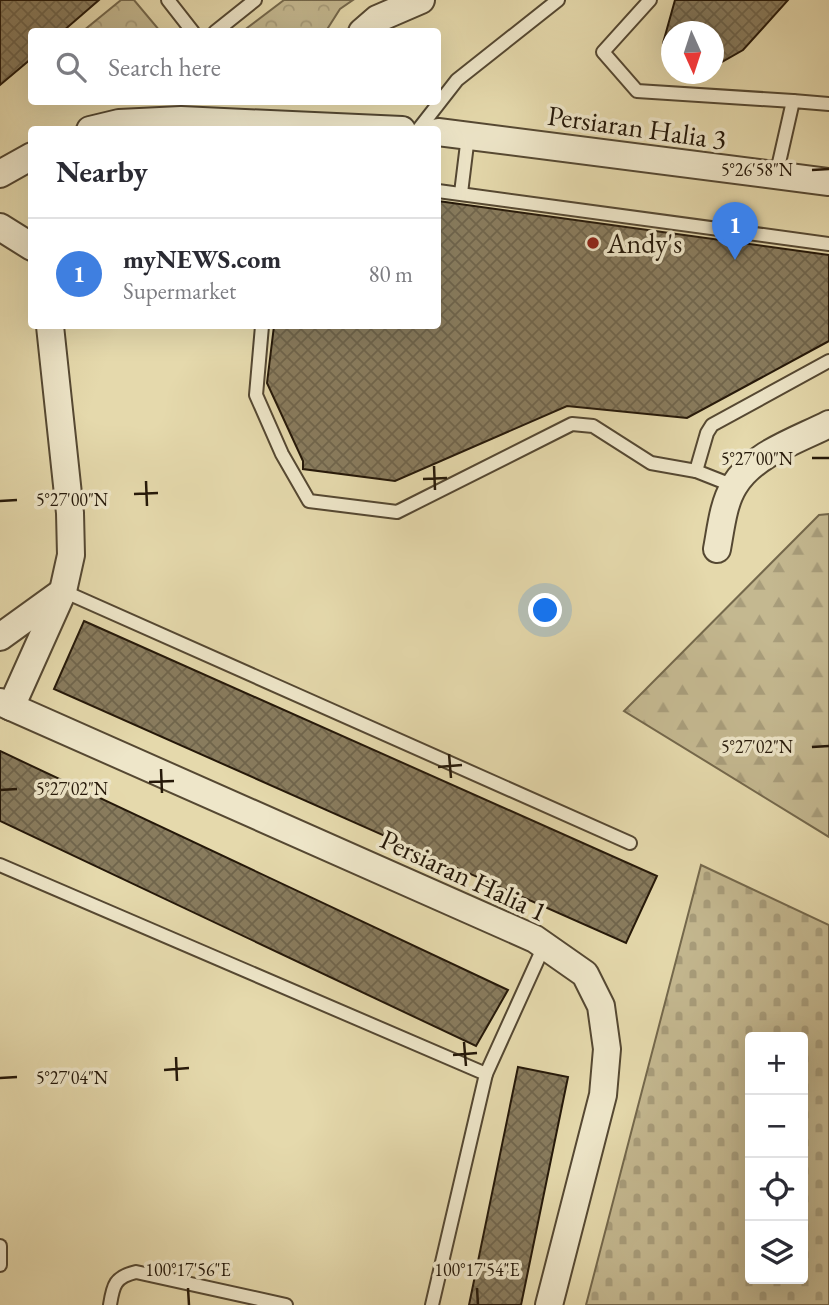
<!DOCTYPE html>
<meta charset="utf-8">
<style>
body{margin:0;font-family:"EB Garamond",serif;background:#f7f7f7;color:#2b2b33}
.controls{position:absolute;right:21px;bottom:21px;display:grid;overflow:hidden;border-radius:7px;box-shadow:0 7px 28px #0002}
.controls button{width:63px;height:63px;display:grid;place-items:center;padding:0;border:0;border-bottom:2px solid #e1e1e2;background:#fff;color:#2b2b33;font:35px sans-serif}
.compass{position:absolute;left:661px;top:21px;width:63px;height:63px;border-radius:50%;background:#fff;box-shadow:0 7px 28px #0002;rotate:177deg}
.you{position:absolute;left:546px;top:611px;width:24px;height:24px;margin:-18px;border:5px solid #fff;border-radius:50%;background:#1a73e8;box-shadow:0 0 0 10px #1a73e833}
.badge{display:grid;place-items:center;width:46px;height:46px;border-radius:50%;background:#db2777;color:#fff;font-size:23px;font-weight:700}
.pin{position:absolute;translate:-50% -58px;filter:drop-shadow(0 2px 4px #0008)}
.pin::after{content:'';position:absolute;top:37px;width:24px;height:21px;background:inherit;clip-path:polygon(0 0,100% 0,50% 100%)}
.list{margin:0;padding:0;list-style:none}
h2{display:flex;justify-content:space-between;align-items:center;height:91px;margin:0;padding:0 28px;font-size:30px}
h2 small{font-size:23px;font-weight:400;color:#7c7c81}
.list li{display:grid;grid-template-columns:46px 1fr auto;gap:21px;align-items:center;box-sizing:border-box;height:112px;padding:0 28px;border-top:2px solid #e1e1e2}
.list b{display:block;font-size:26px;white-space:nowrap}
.list p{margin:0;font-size:23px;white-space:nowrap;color:#7c7c81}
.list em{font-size:23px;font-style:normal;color:#7c7c81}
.icon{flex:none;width:38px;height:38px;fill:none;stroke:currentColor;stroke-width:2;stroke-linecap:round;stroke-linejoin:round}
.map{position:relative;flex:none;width:829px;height:1305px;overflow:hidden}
.search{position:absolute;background:#fff;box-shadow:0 7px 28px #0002;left:28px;top:28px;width:413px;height:77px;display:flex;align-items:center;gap:18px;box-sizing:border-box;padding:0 24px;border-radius:7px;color:#7c7c81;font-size:26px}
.panel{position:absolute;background:#fff;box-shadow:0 7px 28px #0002;left:28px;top:126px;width:413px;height:203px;border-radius:7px}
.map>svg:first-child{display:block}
</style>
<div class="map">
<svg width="829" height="1305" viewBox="0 0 829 1305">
<defs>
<pattern id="forest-firs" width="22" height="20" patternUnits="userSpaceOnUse" patternTransform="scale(1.75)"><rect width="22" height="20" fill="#c4b890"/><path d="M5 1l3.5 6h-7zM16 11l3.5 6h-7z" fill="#a89d7b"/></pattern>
<pattern id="cemetery-stones" width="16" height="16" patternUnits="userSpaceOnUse" patternTransform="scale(1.75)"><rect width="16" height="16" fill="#c4b890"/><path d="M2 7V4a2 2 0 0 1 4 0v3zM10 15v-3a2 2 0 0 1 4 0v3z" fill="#a89d7b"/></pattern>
<pattern id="park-crowns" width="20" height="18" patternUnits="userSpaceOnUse" patternTransform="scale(1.75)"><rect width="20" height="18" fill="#c4b890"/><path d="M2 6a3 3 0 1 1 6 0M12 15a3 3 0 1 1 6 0" fill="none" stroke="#a89d7b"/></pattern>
<pattern id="building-cross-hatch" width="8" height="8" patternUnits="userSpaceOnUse" patternTransform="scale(1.75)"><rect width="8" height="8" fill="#897c5e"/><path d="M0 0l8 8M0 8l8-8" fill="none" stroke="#70654c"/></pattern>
</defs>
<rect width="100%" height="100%" fill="#e5d9ac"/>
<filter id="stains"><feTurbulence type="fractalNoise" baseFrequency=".00286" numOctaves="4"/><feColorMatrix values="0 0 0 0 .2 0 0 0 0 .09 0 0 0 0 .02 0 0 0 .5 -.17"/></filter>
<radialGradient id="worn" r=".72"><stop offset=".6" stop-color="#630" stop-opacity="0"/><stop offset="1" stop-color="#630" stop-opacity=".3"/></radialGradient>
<path fill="url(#forest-firs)" stroke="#74684c" stroke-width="2" d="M829 514V837L624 711 819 515Z"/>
<path fill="url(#cemetery-stones)" stroke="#74684c" stroke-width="2" fill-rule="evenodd" d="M701 865 829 925V1305H586ZM750 1037H803V1279H750Z"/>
<g fill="url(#park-crowns)" stroke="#74684c" stroke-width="2">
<path d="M121 0H134L160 31H83Z"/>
<path d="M284 0H353L340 9 326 31H243Z"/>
</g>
<g fill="url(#building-cross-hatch)" stroke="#251809" stroke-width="2">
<path d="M0 0H99L62 32H32V58L0 85Z"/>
<path d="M675 0H788L743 50 713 67V32H671V49L663 43Z"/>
<path d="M438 201 829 255V341L687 418 567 406 395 481 303 469V461L267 383 274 326H438Z"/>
<path d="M84 621 657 876 626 943 54 689Z"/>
<path d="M0 751 508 990 476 1046 0 821Z"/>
<path d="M518 1067 568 1077 521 1305H469Z"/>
</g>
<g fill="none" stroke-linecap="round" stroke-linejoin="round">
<defs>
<g id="lane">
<path d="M168 0 193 32"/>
<path d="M650 0 603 52 637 91 793 101"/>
<path d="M215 32 255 0"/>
<path d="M418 130 457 80 558 0"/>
<path d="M776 176 793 101 829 104"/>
<path d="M438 191 829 244"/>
<path d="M461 193 468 136"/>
<path d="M262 326 256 395 282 454 309 501 397 512 572 424 593 426 651 463 696 471 734 486"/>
<path d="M696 471 707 433 712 425 829 361"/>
<path d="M63 591 630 843"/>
<path d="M0 865 486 1074 432 1305"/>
<path d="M486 1074 544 946"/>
<path d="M0 1246V1265"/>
<path d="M110 1305C113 1285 115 1277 136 1272L286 1305"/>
</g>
<g id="street">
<path d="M362 32 377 19 421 0"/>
<path d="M90 130 119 123 181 120 402 130"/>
<path d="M438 132 829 182"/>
<path d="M0 174 32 156"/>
<path d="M0 227 32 247"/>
<path d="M717 549C721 528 723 504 734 486 753 454 798 440 829 424"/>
<path d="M0 637 61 593"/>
<path d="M0 702 535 939 585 974 601 1006 607 1049 603 1095 549 1305"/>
<path d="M11 707 63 591 71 555 70 513 50 326"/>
</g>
</defs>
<use href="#lane" stroke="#554832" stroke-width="16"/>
<use href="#street" stroke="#554832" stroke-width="30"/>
<use href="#lane" stroke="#eee6c9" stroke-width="12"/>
<use href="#street" stroke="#eee6c9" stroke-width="26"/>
</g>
<path fill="none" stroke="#251809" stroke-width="2.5" d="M812 170 829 169M812 458H829M434 466 435 490M423 479 447 478M146 481 147 506M134 494 158 493M0 501 17 500M812 747 829 746M449 754 451 778M438 767 462 765M161 769 162 793M149 782 174 781M0 790 17 789M464 1042 466 1066M453 1055 477 1053M176 1057 177 1081M164 1070 189 1068M0 1078 17 1077M188 1288 189 1305M477 1288 478 1305"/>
<circle fill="#8f2418" stroke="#eee6c9" stroke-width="2.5" cx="593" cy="243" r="7"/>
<g text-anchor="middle" stroke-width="7" stroke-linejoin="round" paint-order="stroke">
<g font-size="28" fill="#251809" stroke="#eee6c9">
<text transform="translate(637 127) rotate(8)" y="10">Persiaran Halia 3</text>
<text transform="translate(464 875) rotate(25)" y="10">Persiaran Halia 1</text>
</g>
<g font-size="28" fill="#251809" stroke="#eee6c9" text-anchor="start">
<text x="607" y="253">Andy's</text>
</g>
</g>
<g font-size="18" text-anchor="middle" fill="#251809" stroke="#eee6c9" stroke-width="7" stroke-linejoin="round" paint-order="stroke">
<text x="757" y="176">5°26'58"N</text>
<text x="757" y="465">5°27'00"N</text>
<text x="72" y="506">5°27'00"N</text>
<text x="757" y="753">5°27'02"N</text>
<text x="72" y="795">5°27'02"N</text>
<text x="72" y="1084">5°27'04"N</text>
<text x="188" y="1276">100°17'56"E</text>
<text x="477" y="1276">100°17'54"E</text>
</g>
<rect width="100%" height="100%" filter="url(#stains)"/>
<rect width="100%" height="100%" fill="url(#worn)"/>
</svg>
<div class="controls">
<button>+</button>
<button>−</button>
<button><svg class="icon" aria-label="locate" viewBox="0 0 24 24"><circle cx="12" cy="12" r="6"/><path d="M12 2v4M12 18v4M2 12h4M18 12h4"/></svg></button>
<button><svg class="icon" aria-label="layers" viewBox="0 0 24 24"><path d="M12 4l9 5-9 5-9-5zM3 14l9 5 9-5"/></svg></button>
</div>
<svg class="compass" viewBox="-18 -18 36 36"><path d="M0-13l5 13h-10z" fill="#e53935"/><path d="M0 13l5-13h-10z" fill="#7c7c81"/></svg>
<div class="you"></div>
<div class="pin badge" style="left:735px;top:260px;background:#3f7fe0">1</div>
<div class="search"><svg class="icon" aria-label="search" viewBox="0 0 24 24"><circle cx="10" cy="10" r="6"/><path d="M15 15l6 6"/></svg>Search here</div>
<section class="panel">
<h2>Nearby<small></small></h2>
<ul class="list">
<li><span class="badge" style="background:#3f7fe0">1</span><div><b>myNEWS.com</b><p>Supermarket</p></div><em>80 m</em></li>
</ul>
</section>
</div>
